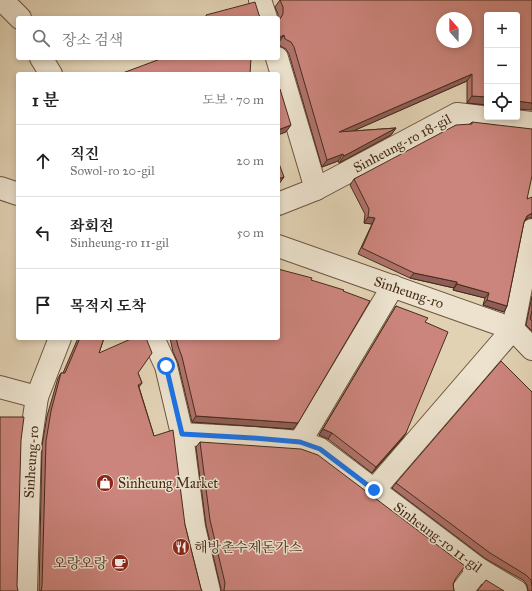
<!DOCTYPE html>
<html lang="ko">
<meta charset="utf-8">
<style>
body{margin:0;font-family:"IM FELL Great Primer","Noto Serif KR",serif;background:#f2f2f2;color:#202124}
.controls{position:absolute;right:12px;top:12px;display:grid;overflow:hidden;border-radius:4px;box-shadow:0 2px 6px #0003}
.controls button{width:36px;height:36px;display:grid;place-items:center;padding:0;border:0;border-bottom:1px solid #e0e0e0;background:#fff;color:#202124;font:20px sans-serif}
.compass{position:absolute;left:436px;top:12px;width:36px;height:36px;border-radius:50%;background:#fff;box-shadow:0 2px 6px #0003;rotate:339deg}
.stop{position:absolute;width:12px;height:12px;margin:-9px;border:3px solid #1a73e8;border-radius:50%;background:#fff}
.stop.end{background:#1a73e8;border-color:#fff;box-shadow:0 1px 4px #0008}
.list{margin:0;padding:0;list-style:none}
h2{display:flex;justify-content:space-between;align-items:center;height:52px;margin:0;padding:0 16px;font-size:17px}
h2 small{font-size:13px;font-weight:400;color:#757577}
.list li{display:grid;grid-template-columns:26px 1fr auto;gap:12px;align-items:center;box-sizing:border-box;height:72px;padding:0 16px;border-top:1px solid #e0e0e0}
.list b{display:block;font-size:15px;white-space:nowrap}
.list p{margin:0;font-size:13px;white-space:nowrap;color:#757577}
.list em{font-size:13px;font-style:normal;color:#757577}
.icon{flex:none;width:22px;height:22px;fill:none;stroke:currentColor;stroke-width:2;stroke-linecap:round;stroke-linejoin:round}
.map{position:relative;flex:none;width:532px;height:591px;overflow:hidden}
.search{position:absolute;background:#fff;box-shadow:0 2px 6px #0003;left:16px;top:16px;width:264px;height:44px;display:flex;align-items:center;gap:10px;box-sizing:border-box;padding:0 14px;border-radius:4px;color:#757577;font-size:15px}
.panel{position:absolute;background:#fff;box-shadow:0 2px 6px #0003;left:16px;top:72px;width:264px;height:268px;border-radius:4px}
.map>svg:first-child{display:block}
</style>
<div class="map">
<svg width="532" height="591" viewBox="0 0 532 591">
<rect width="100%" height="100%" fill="#e2d2b4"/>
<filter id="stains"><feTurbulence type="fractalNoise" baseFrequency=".005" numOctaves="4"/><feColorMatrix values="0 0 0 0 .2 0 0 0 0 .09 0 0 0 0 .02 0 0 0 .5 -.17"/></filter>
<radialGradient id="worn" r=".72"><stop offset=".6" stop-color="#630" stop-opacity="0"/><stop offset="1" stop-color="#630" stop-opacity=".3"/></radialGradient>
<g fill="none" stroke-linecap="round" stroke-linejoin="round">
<defs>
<g id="minor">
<path d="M2 0 20 18"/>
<path d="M260 0 266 18"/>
<path d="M41 58 51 74"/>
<path d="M277 58 316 189"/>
<path d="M0 188 18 194"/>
<path d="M278 204 316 189 457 114 532 123"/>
<path d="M278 246 513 329 532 349"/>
<path d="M153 338 166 366 182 434 194 527 209 591"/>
<path d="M0 387 37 397"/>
<path d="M182 434 253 438 300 442 320 449 479 569 516 591"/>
<path d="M300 442 393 286"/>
<path d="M374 490 513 329 532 230"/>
<path d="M26 591 30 445 37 397 60 338"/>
<path d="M462 591 479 569"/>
</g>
</defs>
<use href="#minor" stroke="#6d5640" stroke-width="24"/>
<use href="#minor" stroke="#ece2ce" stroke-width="22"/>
</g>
<g fill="#af726c" stroke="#462c19">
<path d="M280 0H532L487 105 467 103V81L353 131 396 128 391 135 339 163 338 161 322 167 289 54 286 49 280 46 279 42 278 14 275 7Z"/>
<path d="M472 122 527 199 528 218 524 222 507 306 504 312 483 305 485 298 453 290 454 288 410 278 358 254 372 224 364 223 365 214 350 185 354 179 470 124Z"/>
<path d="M311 280 293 429 192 422 178 363 173 352 170 338H278Z"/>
<path d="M532 296V331L526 325Z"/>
<path d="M396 306 425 322 406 433 402 439 372 473 328 439 319 435Z"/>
<path d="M78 338H104L99 353 138 373 142 383 139 387 154 436 185 525 201 589 202 591H39L42 446 47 416 58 378 61 373H63Z"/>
<path d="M532 392V591H528L527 585 523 580 486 559 392 488 396 483Z"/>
<path d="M200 442 455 579 453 584 454 591H221V589L206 525 196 447Z"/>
</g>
<g fill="#8f5d58" stroke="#462c19">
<path d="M284 35 279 42 278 43V38Z"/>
<path d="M472 74 467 81 335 139 339 132Z"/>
<path d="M472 96 487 97V105L467 103Z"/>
<path d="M517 101 532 103V110L517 109Z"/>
<path d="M291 125 286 132 278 135V130Z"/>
<path d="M396 128 391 135 339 163 344 156Z"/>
<path d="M343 154 338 161 322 167 327 160Z"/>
<path d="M284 177 279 184H278V179Z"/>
<path d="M532 213V218H528L523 222 527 216Z"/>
<path d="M368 217 375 218 372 224 364 223Z"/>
<path d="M414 273 457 282 454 288 410 278Z"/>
<path d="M457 284 489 293 485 298 453 290Z"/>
<path d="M487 300 507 306 504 312 483 305Z"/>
<path d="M196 416 298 423 293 429 192 422Z"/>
<path d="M323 429 332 433 328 439 319 435Z"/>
<path d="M406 433 402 439 372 473 376 467Z"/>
</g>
<g fill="#cc857d" stroke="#462c19" fill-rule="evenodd">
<path d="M280 0H532V103L517 101V15H487V97L472 96V74L339 132 396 128 344 156 343 154 327 160 294 47 291 42 285 39 284 35 278 38V21L280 19 283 14V7ZM442 18H466V42H442Z"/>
<path d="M255 2 259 15 261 18H207L206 15Z"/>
<path d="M163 58H251L250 74H120Z"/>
<path d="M278 89H280L291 125 278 130Z"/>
<path d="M472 122 532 129V176L527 199 532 197V213L527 216 524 222 507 306 487 300 489 293 457 284V282L414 273 362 248 375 218 368 217 369 209 354 179 456 125 472 124Z"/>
<path d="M278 161 284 177 278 179Z"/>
<path d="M278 269 312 278 311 280 344 290 343 291 370 301 298 423 196 416 182 357 178 346 176 338H278Z"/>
<path d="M396 306 428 318 425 322 448 332 406 433 376 467 332 433 323 429Z"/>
<path d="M532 311V321L530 319Z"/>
<path d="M80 338H104L99 353 133 338H146L152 353 138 373 142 383 138 385 154 436 173 430 185 525 201 589 202 591H41L42 586 46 441 51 411 61 373H65Z"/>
<path d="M501 361 532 392V586L531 580 526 575 490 553 396 483Z"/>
<path d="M0 417H24L21 440 17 586 18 591H0Z"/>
<path d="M200 442 301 449 318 455 465 566 456 578 453 584 454 591H224V590L225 583 210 520Z"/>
<path d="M486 580 504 591H477Z"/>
</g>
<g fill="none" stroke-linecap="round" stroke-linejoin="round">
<path stroke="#1a73e8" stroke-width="5" d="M166 366 182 434 253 438 300 442 320 449 374 490"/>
</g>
<defs>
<symbol id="shop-disc" viewBox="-11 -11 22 22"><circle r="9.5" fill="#8f2418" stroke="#ece2ce"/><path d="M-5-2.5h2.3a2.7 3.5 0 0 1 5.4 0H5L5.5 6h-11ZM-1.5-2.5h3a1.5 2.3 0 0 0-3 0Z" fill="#fff"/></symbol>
<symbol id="restaurant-disc" viewBox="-11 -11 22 22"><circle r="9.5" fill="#8f2418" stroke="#ece2ce"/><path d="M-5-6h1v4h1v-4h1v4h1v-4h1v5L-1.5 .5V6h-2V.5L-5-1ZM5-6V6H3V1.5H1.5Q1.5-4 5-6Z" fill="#fff"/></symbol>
<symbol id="cafe-disc" viewBox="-11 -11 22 22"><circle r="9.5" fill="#8f2418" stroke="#ece2ce"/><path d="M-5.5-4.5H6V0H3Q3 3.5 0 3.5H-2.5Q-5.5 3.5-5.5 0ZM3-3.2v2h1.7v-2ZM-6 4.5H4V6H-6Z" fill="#fff"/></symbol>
</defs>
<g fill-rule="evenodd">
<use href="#shop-disc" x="95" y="473" width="20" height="20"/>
<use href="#restaurant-disc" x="171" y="537" width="20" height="20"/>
<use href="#cafe-disc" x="110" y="553" width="20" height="20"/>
</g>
<g text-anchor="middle" stroke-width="3" stroke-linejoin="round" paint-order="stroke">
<g font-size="14" fill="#462c19" stroke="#ece2ce">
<text transform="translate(402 143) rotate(-28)" y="5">Sinheung-ro 18-gil</text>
<text transform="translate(409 292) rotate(19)" y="5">Sinheung-ro</text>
<text transform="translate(31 462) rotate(-86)" y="5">Sinheung-ro</text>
<text transform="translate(438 537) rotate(37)" y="5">Sinheung-ro 11-gil</text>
</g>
<g font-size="14" fill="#462c19" stroke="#ece2ce" text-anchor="start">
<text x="118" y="488">Sinheung Market</text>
<text x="194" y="552">해방촌수제돈가스</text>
<text x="107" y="568" text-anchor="end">오랑오랑</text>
</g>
</g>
<rect width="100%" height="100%" filter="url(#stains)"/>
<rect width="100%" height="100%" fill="url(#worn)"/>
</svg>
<div class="controls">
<button>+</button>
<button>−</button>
<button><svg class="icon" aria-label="locate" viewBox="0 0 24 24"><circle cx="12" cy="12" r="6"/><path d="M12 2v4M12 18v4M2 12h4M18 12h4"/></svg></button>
</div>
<svg class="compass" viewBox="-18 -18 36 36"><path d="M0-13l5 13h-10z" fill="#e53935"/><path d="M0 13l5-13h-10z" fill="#757577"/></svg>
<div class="stop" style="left:166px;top:366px"></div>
<div class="stop end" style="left:374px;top:490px"></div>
<div class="search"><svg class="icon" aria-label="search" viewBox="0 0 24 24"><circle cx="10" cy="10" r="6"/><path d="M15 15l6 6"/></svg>장소 검색</div>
<section class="panel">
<h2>1 분<small>도보 · 70 m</small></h2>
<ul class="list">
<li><svg class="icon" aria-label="ahead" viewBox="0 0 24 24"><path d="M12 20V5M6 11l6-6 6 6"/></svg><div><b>직진</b><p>Sowol-ro 20-gil</p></div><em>20 m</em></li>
<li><svg class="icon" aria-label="left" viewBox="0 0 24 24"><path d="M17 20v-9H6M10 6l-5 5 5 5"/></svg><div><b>좌회전</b><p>Sinheung-ro 11-gil</p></div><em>50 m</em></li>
<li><svg class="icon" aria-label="arrive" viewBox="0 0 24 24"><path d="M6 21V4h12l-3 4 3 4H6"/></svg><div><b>목적지 도착</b></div></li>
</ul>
</section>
</div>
